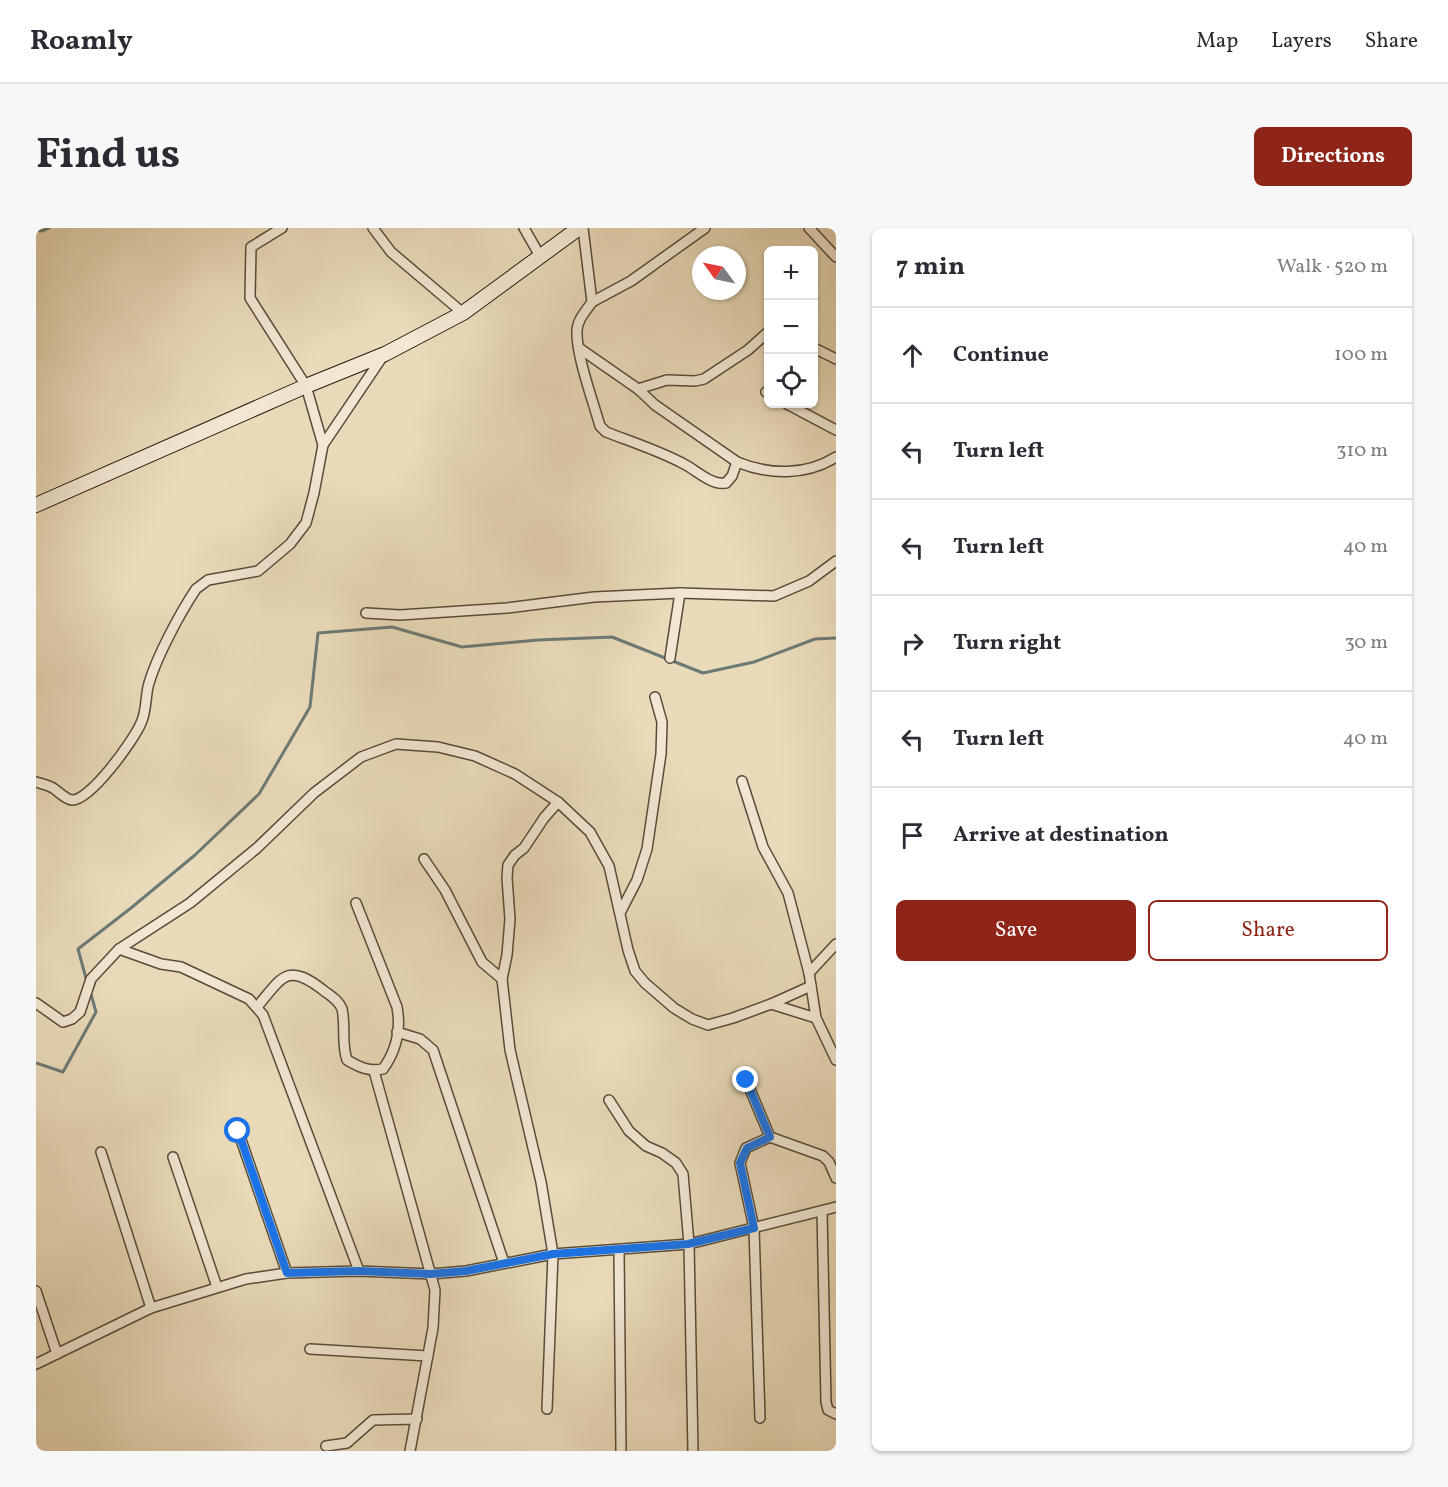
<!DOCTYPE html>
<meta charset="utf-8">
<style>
body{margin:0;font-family:Vollkorn,serif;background:#f7f7f7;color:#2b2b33}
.controls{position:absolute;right:18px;top:18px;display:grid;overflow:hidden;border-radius:9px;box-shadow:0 2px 4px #0004}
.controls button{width:54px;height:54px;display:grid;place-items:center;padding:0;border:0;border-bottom:2px solid #e1e1e2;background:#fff;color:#2b2b33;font:30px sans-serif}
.compass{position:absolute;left:656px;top:18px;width:54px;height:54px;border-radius:50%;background:#fff;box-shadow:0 2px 4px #0004;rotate:303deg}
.stop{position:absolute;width:18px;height:18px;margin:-14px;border:4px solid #1a73e8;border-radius:50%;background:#fff}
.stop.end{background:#1a73e8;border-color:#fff;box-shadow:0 2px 6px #0008}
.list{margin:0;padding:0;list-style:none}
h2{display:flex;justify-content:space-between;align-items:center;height:78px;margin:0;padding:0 24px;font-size:26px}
h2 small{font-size:20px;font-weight:400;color:#7c7c81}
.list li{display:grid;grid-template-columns:39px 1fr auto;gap:18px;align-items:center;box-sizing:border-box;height:96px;padding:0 24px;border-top:2px solid #e1e1e2}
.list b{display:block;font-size:22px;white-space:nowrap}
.list em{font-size:20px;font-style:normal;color:#7c7c81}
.actions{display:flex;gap:12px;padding:18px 24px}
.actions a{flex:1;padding:14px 0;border:2px solid #8f2418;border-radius:9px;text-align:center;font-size:21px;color:#8f2418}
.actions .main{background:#8f2418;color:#fff}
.icon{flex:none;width:33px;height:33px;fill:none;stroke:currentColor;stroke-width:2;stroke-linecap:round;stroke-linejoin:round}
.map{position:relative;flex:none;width:800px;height:1223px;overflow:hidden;border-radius:9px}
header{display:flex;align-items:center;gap:36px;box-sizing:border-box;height:84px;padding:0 30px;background:#fff;border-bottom:2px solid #e1e1e2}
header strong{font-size:28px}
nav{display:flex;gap:33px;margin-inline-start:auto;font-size:21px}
.intro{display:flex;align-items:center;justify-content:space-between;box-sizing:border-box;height:144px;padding:0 36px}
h1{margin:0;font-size:42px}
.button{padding:15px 27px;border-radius:9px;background:#8f2418;color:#fff;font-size:21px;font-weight:700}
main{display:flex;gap:36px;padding:0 36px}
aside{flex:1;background:#fff;border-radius:9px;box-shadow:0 2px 4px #0004}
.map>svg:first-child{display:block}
</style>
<header>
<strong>Roamly</strong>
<nav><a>Map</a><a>Layers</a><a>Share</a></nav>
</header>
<div class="intro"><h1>Find us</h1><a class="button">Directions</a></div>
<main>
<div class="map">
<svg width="800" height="1223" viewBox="0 0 800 1223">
<rect width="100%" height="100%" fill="#e9dab9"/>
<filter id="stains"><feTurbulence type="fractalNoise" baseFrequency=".00333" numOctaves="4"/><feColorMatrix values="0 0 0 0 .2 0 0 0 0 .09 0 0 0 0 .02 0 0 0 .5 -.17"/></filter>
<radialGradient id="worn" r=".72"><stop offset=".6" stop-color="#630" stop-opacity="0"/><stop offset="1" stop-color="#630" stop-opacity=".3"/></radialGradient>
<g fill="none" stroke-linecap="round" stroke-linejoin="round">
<g stroke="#6c7a74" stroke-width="3">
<path d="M0 2 5 3 13 0"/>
<path d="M51 754 42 721 95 680 159 627 223 566 274 479 282 405 356 399 426 419 502 412 576 409 667 445 718 434 779 411 800 410"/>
<path d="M0 835 27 844 60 784 54 763"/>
</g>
<defs>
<g id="street">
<path d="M246 0 215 19 214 70 270 158 287 217"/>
<path d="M337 0 355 24 427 85"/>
<path d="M488 0 504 28"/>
<path d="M547 0 556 74C550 83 541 92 541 103 540 127 557 173 564 198L570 204C596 214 624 223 648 236 660 242 676 258 690 255L696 248 701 234"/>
<path d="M773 0 800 29"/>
<path d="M556 74 595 53 669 0"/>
<path d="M543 120 602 161 619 177 701 234C733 247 770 248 800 229"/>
<path d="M778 120 800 131"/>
<path d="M602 161 631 152 659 153 668 151 712 122 732 104"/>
<path d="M730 164 732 165"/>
<path d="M751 176 800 202"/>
<path d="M330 385 364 387 471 380 558 369 644 365"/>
<path d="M634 430 644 365 738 368 773 353 800 333"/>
<path d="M706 553 727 619 752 665 773 745 780 790 800 832"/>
<path d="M0 554C6 556 12 557 17 560 23 564 29 571 36 572 54 573 98 512 105 495 111 483 109 468 113 455 121 428 144 385 160 361L172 352 222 343 254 316 270 295 278 265 287 217 347 128"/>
<path d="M388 631 409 662 446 734 466 751"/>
<path d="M584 685 601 652 611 621 625 526 626 494 619 469"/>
<path d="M83 721 125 736 145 739 213 771 227 787 323 1043"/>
<path d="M773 745 800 716"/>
<path d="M0 775 27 794 36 791 44 784 55 751 83 721 154 675 221 620 278 565 325 529 360 516 402 519 439 528 479 546 522 574 554 604 573 638 592 722 599 743 609 755 638 780 656 791 672 797 697 790 735 776 775 758"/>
<path d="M735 776 780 790"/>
<path d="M221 779C246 749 251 734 287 762 293 767 303 772 306 781 310 798 305 815 311 832 323 839 333 844 347 841 360 823 365 801 361 779L320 675"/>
<path d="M361 804 384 811 397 822 468 1035"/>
<path d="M338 843 399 1062 397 1100 374 1223"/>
<path d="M710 852 734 909 787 928 793 934 800 950"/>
<path d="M573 872 593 903 610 918 626 925 640 935 647 946 653 1016 657 1223"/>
<path d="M202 903 251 1045"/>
<path d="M65 924 115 1080"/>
<path d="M137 929 181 1059"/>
<path d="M786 983 790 1174 792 1182 800 1186"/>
<path d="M583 1022 585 1223"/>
<path d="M0 1063 21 1126"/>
<path d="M274 1121 392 1128"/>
<path d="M0 1136 115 1080 210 1051 251 1045 323 1043 395 1046 430 1043 517 1026 653 1016 800 979"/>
<path d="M511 1181 517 1026 505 954 474 822 466 751 471 727 474 691 471 650 472 637 479 627 488 620 508 590 522 574"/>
<path d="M724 1190 718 1000 704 935 710 920 734 909"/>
<path d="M290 1218 311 1215 337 1192 381 1191"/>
</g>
<path id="secondary" d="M0 277 270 158 349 126 427 85 543 0"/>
</defs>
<use href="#street" stroke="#574c3a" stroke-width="12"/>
<use href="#secondary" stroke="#261c0f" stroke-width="16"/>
<use href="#street" stroke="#f1e7d2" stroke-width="9"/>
<use href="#secondary" stroke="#f1e7d2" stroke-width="14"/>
</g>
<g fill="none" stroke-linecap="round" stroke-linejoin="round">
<path stroke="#1a73e8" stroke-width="8" d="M202 903 251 1045 323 1043 395 1046 430 1043 517 1026 652 1016 718 1000 704 935 711 920 734 909 710 852"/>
</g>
<rect width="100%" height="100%" filter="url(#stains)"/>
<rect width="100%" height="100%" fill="url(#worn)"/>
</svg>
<div class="controls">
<button>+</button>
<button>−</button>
<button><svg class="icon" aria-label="locate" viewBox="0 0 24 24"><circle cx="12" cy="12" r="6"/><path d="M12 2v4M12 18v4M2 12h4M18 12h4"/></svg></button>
</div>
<svg class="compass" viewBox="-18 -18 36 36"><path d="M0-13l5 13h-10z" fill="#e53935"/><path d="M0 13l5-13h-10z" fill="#7c7c81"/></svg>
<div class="stop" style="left:202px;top:903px"></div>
<div class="stop end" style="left:710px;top:852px"></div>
</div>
<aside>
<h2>7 min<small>Walk · 520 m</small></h2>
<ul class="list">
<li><svg class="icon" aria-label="ahead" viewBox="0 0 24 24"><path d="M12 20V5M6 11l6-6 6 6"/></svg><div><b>Continue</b></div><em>100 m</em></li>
<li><svg class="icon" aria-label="left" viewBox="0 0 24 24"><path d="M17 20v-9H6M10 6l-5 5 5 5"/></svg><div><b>Turn left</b></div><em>310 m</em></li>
<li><svg class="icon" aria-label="left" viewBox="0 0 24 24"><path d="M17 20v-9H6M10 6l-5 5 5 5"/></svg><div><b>Turn left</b></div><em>40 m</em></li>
<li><svg class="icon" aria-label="right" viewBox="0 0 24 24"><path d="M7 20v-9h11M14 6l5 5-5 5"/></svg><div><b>Turn right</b></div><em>30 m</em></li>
<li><svg class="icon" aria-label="left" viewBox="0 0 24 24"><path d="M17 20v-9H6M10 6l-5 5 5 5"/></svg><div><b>Turn left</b></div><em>40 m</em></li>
<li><svg class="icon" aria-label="arrive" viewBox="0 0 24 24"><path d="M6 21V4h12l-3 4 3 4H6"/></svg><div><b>Arrive at destination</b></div></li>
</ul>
<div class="actions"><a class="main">Save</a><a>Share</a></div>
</aside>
</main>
